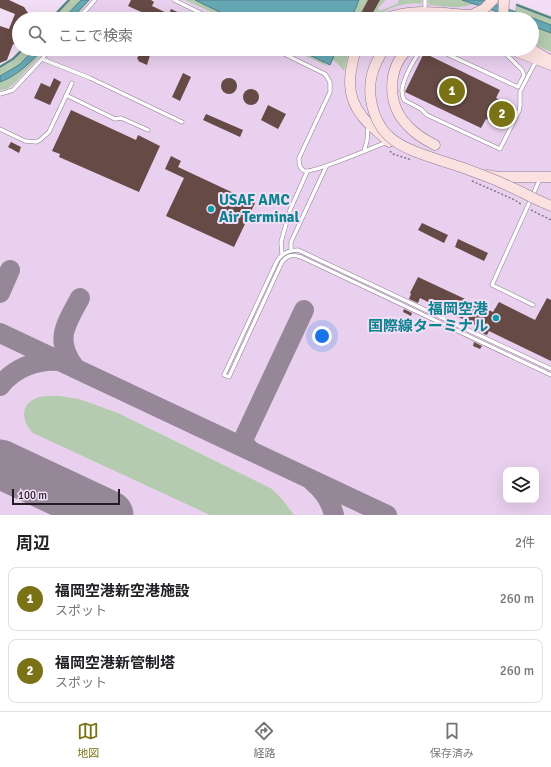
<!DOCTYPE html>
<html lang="ja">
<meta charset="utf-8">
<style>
body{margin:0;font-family:Signika,"Noto Sans JP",sans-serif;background:#f2f2f2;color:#202124}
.controls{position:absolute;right:12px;bottom:12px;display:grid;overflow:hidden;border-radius:8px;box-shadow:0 4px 16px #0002}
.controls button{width:36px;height:36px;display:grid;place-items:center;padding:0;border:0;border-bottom:1px solid #e0e0e0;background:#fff;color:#202124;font:20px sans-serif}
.scale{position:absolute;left:12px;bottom:10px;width:108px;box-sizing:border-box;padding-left:4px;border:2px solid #231c25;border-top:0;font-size:11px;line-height:14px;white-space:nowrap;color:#231c25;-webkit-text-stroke:3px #f2def6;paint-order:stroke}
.you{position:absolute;left:322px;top:336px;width:14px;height:14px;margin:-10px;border:3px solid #fff;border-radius:50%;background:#1a73e8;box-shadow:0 0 0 6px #1a73e833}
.badge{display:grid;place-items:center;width:26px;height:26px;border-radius:50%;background:#7a7316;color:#fff;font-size:13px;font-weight:700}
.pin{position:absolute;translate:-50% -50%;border:2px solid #fff;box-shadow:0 1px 4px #0006}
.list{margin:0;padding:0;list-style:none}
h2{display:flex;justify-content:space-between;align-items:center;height:52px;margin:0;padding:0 16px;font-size:17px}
h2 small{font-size:13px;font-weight:400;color:#757577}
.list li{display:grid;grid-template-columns:26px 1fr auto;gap:12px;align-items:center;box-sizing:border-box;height:64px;margin:0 8px 8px;padding:0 8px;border:1px solid #e0e0e0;border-radius:8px}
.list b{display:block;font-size:15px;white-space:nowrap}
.list p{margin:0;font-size:13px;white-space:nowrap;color:#757577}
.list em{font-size:13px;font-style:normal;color:#757577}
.icon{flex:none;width:22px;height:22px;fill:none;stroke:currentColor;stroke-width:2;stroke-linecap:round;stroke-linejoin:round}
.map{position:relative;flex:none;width:551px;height:515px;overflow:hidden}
.search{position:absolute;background:#fff;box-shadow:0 4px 16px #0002;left:12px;right:12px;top:12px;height:44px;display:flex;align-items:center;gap:10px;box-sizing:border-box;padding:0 14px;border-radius:22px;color:#757577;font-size:15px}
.sheet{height:196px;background:#fff}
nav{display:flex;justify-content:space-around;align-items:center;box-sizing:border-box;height:56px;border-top:1px solid #e0e0e0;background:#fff;font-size:11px;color:#757577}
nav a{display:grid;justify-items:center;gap:2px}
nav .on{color:#7a7316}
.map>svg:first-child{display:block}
</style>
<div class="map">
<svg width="551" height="515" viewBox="0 0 551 515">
<rect width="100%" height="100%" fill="#f2def6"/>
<g fill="#e9d0ee" fill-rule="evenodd">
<path d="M83 0H468L518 19H66Z"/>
<path d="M532 24 551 31V515H0V79L38 49H532ZM506 470H536V500H506Z"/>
</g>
<g fill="#b4cbaf">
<path d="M67 0H90L73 19H49Z"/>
<path d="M185 0H386L378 8 380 11 397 4 399 0H422L421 4C401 2 389 8 373 19H226Z"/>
<path d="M428 0H480C465 11 446 6 429 5Z"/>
<path d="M516 3 551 16V52L532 43V19L515 11Z"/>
<path d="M21 49H46L15 83 7 89 0 90V65L12 58Z"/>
<path d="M291 49H308L329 67Z"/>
<path d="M318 49H350L344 71 337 63Z"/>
<path d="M59 396 79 399 118 413 272 489 282 499 294 515H210L33 433C23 423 19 407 34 399 41 395 51 396 59 396Z"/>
</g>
<g fill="#66a9b5" stroke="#527f8a">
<path d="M81 0H89L71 19H63Z"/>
<path d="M195 0H359L351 19H234Z"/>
<path d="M462 0H484L551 25V33L532 26V19C512 19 510 17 492 10 483 6 472 4 462 0Z"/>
<path d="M35 49H43C31 62 17 76 0 82V76L19 65Z"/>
<path d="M297 49H337L330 65Z"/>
</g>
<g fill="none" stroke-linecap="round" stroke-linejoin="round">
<g stroke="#527f8a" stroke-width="2">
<path d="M517 5 551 18"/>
<path d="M51 19 69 0"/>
<path d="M0 67 13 59 23 49"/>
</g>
<g stroke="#958798" stroke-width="20">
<path d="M0 293 10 270"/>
<path d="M0 333 387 515"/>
<path d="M75 368C54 340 65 326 80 298"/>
<path d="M0 386C14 368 37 359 60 361"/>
<path d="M250 450 245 445 244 438 304 310"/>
<path d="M0 456 4 461 16 471"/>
<path d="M313 482C323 490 331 502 334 515"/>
</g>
<path stroke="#958798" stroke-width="49" d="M0 464 109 515"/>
</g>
<g fill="#664a46">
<path d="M0 0H9L24 7 32 19H19V36L16 45 13 44 7 60 0 63V26L9 29 15 14 0 8Z"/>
<path d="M131 0H151L154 2 152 6 169 14 171 9 193 19H164L149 12 148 15 128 6Z"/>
<path d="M368 0H380L370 18 361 13Z"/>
<path d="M145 49 151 52 147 65 138 61 139 60 137 59 140 52 143 54Z"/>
<path d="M424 53 500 90 496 98 512 106 514 113 508 124 503 125 486 119 481 128 405 92Z"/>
<path d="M183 73 191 77 180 101 172 97Z"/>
<path d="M54 78 61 82 50 105 34 98 41 83 50 87Z"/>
<circle cx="229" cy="86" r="8"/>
<circle cx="251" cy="97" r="8"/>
<path d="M268 105 286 114 278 129 261 120Z"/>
<path d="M71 110 136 140 138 135 160 146 139 192 59 157 60 154 52 151Z"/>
<path d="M206 114 243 130 240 137 203 120Z"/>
<path d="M11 142 21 147 19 153 8 147Z"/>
<path d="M171 156 181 161 178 167 255 203 234 247 166 216 184 178 165 169Z"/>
<path d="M422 223 448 235 444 243 418 230Z"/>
<path d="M458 239 488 253 484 261 455 247Z"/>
<path d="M418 277 493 312 499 302 535 320 547 298 551 300V361L489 331 487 335 479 332 481 328 420 298 418 303 409 299 411 294 410 293Z"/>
<path d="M404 309 412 313 411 316 403 312Z"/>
<path d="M474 342 482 346 480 349 473 346Z"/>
</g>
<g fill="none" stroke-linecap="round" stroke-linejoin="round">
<defs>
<g id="lane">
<path d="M174 0 213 19"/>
<path d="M425 0V11"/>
<path d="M78 19 95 0"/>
<path d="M274 49 325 74 330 82V92L299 158C299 163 299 169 305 171 313 173 375 147 387 142"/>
<path d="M423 49C415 56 406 74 403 85 401 90 402 95 404 100L421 109 427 115 500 149 519 111 520 106V92L536 61"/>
<path d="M436 49 518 87 524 75 522 70 501 49"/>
<path d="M42 59 50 49"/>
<path d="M0 94 13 90 42 59 90 78 182 122"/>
<path d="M66 95 115 119 121 118 148 130"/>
<path d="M0 129 25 141 36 142 40 140 49 132 72 83"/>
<path d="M364 151 367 141 368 127"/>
<path d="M291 251V242L326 167"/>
<path d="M282 254 281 242 290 210 307 172"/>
<path d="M533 305 492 285 540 179"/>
<path d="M551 369 298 250C289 250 282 253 277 261L224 375 229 377 282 262C288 255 292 254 301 257L551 375"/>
</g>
<g id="secondary">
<path d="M467 17 484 9 493 0"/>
<path d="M384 19C412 7 444 14 473 15"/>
<path d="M503 19 504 0"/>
<path d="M356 49C349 73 345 95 362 116 369 126 380 133 389 142"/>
<path d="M408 49C387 69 387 104 407 125 415 134 425 140 435 145"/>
<path d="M510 49 551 65"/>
<path d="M531 49 548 59"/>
<path d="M487 175 497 177H551"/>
<path d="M542 202 551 206"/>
</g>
</defs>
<use href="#lane" stroke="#8d7c91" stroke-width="4.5"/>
<use href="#secondary" stroke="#8d7c91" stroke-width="11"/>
<g stroke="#827585" stroke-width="1.5" stroke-dasharray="2 2" stroke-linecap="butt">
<path d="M390 151 393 154 412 160"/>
<path d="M472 181 515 200 522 205"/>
<path d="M531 210 551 220"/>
</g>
<use href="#lane" stroke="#fff" stroke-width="3.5"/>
<use href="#secondary" stroke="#fbe2e0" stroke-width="10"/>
<defs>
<path id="secondary-bridge" d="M384 49C373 66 368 80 371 100 378 141 404 148 439 160 456 165 473 171 490 178 508 185 525 194 542 202"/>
</defs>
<use href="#secondary-bridge" stroke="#8d7c91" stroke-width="11" stroke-linecap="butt"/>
<use href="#secondary-bridge" stroke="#fbe2e0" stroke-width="10"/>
</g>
<g fill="#0f9aa8" stroke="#f2def6" stroke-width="1.5">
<circle cx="211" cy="209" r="4"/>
<circle cx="496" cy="318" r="4"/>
</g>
<g text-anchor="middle" stroke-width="4" stroke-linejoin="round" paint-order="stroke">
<g font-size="15" font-weight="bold" fill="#0d838f" stroke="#f2def6" text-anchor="start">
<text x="219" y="205">USAF AMC<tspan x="219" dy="17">Air Terminal</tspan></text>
<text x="488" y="314" text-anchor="end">福岡空港<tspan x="488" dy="17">国際線ターミナル</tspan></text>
</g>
</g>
</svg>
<div class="controls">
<button><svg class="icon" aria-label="layers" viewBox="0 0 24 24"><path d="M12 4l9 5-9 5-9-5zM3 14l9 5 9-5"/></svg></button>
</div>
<div class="scale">100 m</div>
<div class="you"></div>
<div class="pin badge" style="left:452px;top:91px">1</div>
<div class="pin badge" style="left:502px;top:114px">2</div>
<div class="search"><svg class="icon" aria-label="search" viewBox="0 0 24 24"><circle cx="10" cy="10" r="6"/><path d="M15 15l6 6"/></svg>ここで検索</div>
</div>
<section class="sheet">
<h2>周辺<small>2件</small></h2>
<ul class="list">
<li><span class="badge">1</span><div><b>福岡空港新空港施設</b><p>スポット</p></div><em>260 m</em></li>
<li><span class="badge">2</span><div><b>福岡空港新管制塔</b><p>スポット</p></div><em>260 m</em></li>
</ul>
</section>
<nav>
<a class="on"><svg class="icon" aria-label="map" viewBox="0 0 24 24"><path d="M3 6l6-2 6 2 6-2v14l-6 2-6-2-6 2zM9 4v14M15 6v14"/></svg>地図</a>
<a><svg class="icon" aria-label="directions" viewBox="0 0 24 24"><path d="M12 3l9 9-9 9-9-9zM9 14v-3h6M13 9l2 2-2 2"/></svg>経路</a>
<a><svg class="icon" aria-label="saved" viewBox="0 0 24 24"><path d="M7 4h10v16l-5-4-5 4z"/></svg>保存済み</a>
</nav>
